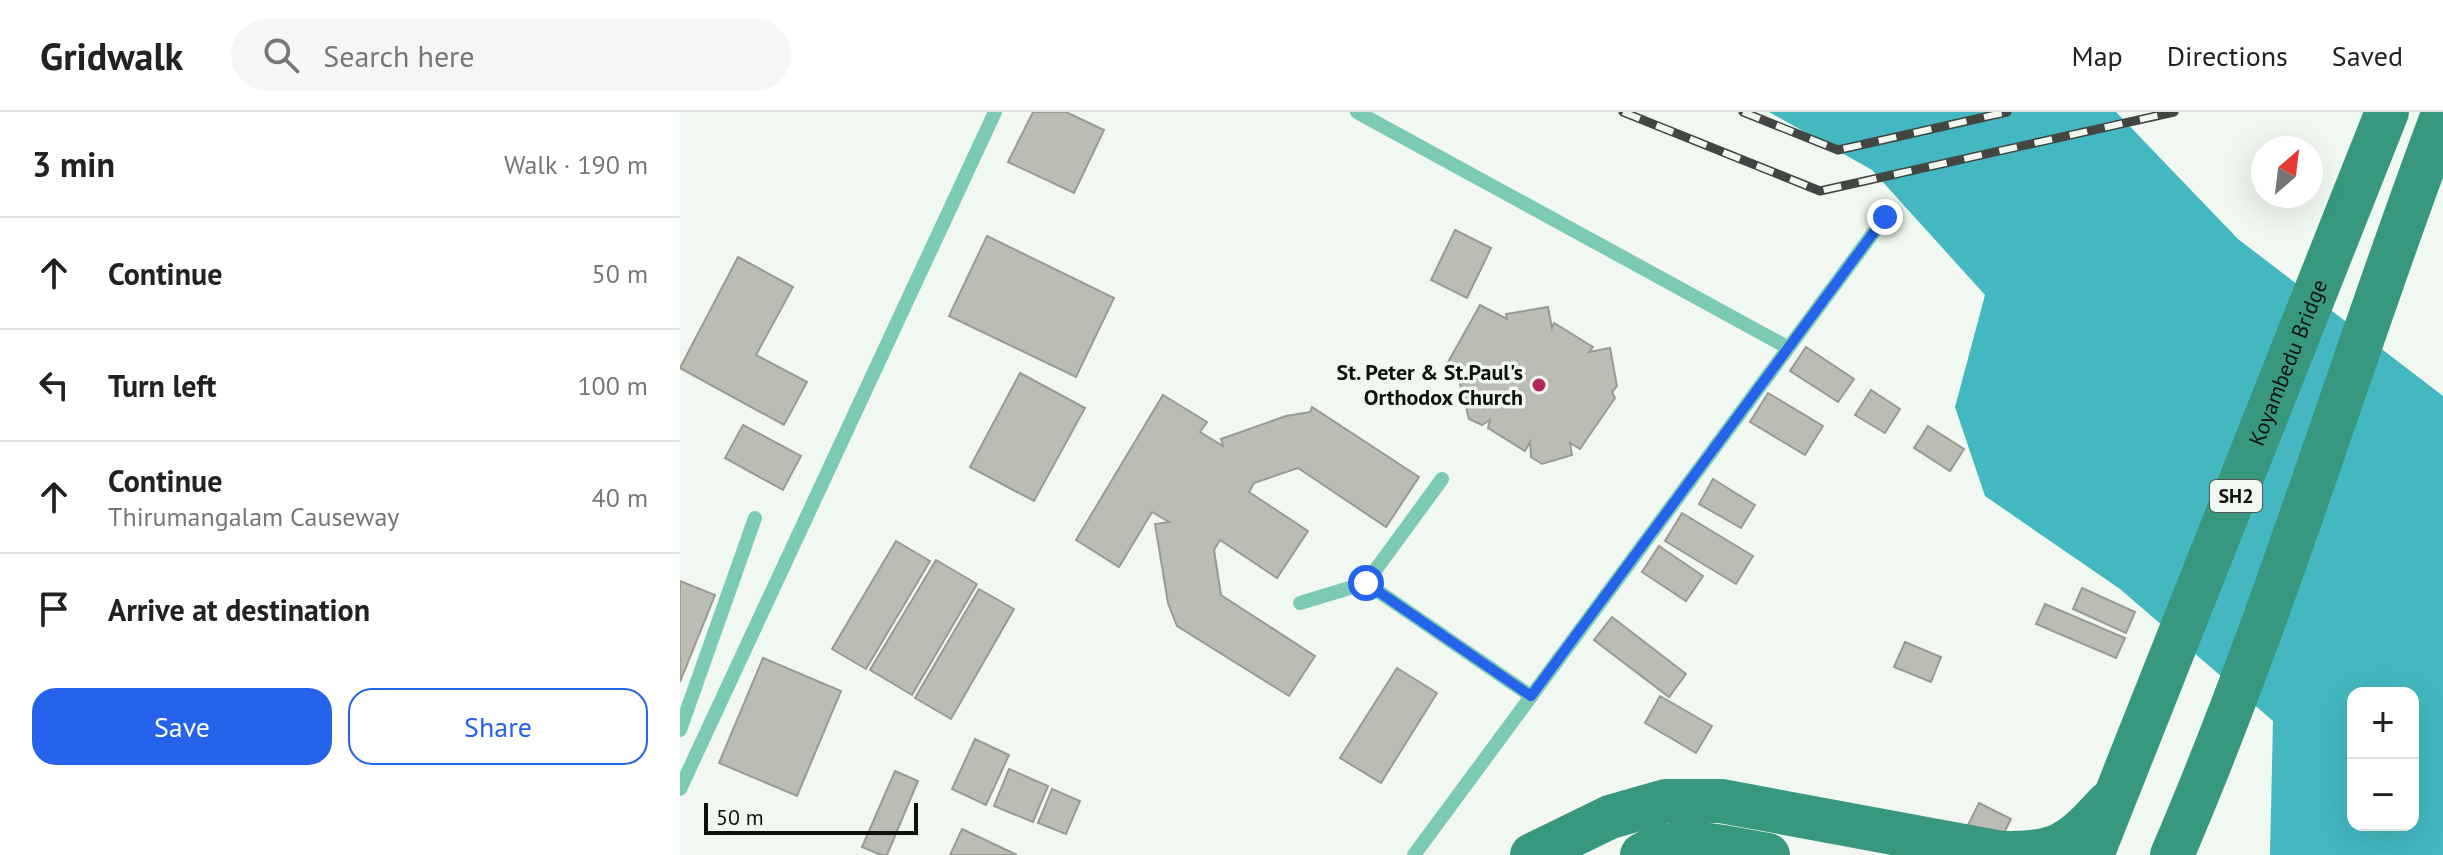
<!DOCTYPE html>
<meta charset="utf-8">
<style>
body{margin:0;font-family:"PT Sans",sans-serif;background:#f6f6f6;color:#222}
.controls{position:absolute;right:24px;bottom:24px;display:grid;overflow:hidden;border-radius:16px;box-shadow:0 8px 32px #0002}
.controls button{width:72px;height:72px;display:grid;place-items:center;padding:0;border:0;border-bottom:2px solid #e0e0e0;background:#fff;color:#222;font:40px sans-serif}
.compass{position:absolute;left:1571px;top:24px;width:72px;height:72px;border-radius:50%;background:#fff;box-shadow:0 8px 32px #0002;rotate:28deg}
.scale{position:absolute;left:24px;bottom:20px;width:214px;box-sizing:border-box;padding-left:8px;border:4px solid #0e110e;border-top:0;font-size:22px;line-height:28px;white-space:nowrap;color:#0e110e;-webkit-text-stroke:6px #f1f8f1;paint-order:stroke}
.stop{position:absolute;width:24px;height:24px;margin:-18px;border:6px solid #2563eb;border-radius:50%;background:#fff}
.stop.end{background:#2563eb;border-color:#fff;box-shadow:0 2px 8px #0008}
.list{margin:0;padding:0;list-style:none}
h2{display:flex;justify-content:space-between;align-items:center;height:104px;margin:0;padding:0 32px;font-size:34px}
h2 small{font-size:26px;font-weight:400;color:#767676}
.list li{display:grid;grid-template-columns:52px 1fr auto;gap:24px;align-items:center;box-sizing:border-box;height:112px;padding:0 32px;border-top:2px solid #e0e0e0}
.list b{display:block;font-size:30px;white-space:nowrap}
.list p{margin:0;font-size:26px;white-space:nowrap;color:#767676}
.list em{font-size:26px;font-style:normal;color:#767676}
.actions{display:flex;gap:16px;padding:24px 32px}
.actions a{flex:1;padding:18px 0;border:2px solid #2563eb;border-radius:24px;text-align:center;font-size:28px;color:#2563eb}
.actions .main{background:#2563eb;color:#fff}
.icon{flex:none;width:44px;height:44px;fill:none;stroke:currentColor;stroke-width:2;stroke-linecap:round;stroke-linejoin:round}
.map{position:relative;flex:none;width:1763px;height:743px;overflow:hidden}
header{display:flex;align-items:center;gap:48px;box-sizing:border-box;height:112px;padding:0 40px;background:#fff;border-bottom:2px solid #e0e0e0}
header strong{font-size:38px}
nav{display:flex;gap:44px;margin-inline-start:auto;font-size:28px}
.search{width:560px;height:72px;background:#f6f6f6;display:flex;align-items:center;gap:20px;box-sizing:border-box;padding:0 28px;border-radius:44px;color:#767676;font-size:30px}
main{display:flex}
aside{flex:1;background:#fff}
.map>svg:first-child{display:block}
</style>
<header>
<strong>Gridwalk</strong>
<div class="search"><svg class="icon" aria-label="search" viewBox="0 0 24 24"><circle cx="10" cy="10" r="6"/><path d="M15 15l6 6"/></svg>Search here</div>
<nav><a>Map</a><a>Directions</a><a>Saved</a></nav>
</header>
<main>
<aside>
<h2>3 min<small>Walk · 190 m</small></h2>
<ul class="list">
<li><svg class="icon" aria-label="ahead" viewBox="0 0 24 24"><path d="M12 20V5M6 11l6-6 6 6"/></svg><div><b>Continue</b></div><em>50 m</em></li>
<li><svg class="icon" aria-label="left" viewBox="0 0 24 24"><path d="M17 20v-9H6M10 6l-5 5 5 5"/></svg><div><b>Turn left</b></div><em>100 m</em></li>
<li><svg class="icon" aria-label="ahead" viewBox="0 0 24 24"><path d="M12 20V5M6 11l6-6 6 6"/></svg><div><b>Continue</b><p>Thirumangalam Causeway</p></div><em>40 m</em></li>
<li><svg class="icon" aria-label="arrive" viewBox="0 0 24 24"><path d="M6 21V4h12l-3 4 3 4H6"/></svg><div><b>Arrive at destination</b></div></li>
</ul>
<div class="actions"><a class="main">Save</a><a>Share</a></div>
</aside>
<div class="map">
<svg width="1763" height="743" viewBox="0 0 1763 743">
<rect width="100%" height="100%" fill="#f1f8f1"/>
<path fill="#43b8c0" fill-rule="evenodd" d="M1089 0H1436L1558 127 1763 284V743H1590L1593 609 1440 477 1305 384 1275 295 1305 183 1192 58ZM1673 581H1733V713H1673Z"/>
<g fill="#bbbdb4" stroke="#999b93" stroke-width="2">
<path d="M353 0H386L424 18 394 81 328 50Z"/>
<path d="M775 118 811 136 787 186 751 168Z"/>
<path d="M307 124 434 186 396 265 269 204Z"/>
<path d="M58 145 113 175 76 243 127 270 104 313 0 256Z"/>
<path d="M800 193 827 207 826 202 868 195 872 216 874 211 913 235 909 240 930 236 937 274 932 280 935 286 900 337 890 331 892 343 862 352 851 345 850 330 845 339 808 316 810 308 802 313 789 307 780 272 784 271 763 259Z"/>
<path d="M1126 235 1174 267 1158 290 1110 259Z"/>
<path d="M340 261 405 296 354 389 290 355Z"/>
<path d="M1191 278 1220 297 1205 321 1175 303Z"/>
<path d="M1088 281 1143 314 1125 343 1070 310Z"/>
<path d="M483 283 527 310 520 320 543 334 541 327 606 304 630 300 632 295 739 365 706 415 618 356 574 371 569 380 628 419 597 466 540 428 534 438 541 483 635 544 609 584 497 514 488 491 475 412 489 410 472 400 439 455 396 428Z"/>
<path d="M63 313 121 344 103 378 45 346Z"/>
<path d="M1248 314 1284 337 1270 359 1234 336Z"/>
<path d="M1033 367 1075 393 1061 416 1019 392Z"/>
<path d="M1002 401 1073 444 1056 472 985 429Z"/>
<path d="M216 429 250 449 186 557 152 537Z"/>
<path d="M979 434 1023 464 1006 489 962 460Z"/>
<path d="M256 448 297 472 232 583 190 558Z"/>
<path d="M0 469 35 483 0 570Z"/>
<path d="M1402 476 1455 500 1446 521 1393 497Z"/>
<path d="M299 477 334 497 271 607 235 586Z"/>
<path d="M1365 492 1445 526 1436 546 1356 512Z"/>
<path d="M932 505 1006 562 989 585 914 528Z"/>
<path d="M1225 530 1261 545 1251 570 1214 555Z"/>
<path d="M83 546 161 579 117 684 39 651Z"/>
<path d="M717 556 757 581 701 671 660 646Z"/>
<path d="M980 584 1032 614 1016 641 965 611Z"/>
<path d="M295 627 329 643 306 693 272 677Z"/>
<path d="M329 657 368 674 353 710 314 694Z"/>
<path d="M215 659 238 669 207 743H201L182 735Z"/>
<path d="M372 677 400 689 386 722 358 711Z"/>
<path d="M1299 691 1331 707 1320 729 1288 713Z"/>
<path d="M282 717 337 743H270Z"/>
</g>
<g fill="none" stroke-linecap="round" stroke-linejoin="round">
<g stroke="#7ccab4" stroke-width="14">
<path d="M677 0 1107 235"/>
<path d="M762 367 686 471 851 584"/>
<path d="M620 491 686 471"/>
<path d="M0 618 75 406"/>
<path d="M0 677 315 0"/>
<path d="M734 743 1205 105"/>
</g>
<g stroke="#37977f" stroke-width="44">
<path d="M852 743 930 705 986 689H1041L1321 741C1378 741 1389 734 1427 692"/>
<path d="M962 743C999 721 1048 737 1088 743"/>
<path id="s1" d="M1412 743 1707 0"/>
<path d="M1492 743C1596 502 1670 248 1763 2"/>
</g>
<defs>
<g id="rail">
<path d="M943 0 1140 79 1494 0"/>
<path d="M1063 0 1158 38 1327 0"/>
</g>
</defs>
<use href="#rail" stroke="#424642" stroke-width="9"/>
<use href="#rail" stroke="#f1f8f1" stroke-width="6" stroke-dasharray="18" stroke-linecap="butt"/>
</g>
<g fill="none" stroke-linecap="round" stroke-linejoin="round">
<path stroke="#2563eb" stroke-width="10" d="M686 471 851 584 1205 105"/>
</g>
<circle fill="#b42659" stroke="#f1f8f1" stroke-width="3" cx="859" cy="273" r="8"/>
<g text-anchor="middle" stroke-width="7" stroke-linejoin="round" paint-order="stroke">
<rect fill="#f1f8f1" stroke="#525652" stroke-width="2" x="1530" y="368" width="52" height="32" rx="6"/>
<g font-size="20" font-weight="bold" fill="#0e110e">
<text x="1556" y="391">SH2</text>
</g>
<g font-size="22" fill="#0e110e" stroke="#f1f8f1">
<text dy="8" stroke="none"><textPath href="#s1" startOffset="530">Koyambedu Bridge</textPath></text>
</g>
<g font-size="22" font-weight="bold" fill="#0e110e" stroke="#f1f8f1" text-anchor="end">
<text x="843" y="268">St. Peter &amp; St.Paul's<tspan x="843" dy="25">Orthodox Church</tspan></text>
</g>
</g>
</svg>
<div class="controls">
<button>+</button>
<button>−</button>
</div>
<svg class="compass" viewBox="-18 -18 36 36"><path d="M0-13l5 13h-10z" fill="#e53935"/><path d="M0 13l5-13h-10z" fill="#767676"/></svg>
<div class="scale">50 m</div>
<div class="stop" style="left:686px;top:471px"></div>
<div class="stop end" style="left:1205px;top:105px"></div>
</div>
</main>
